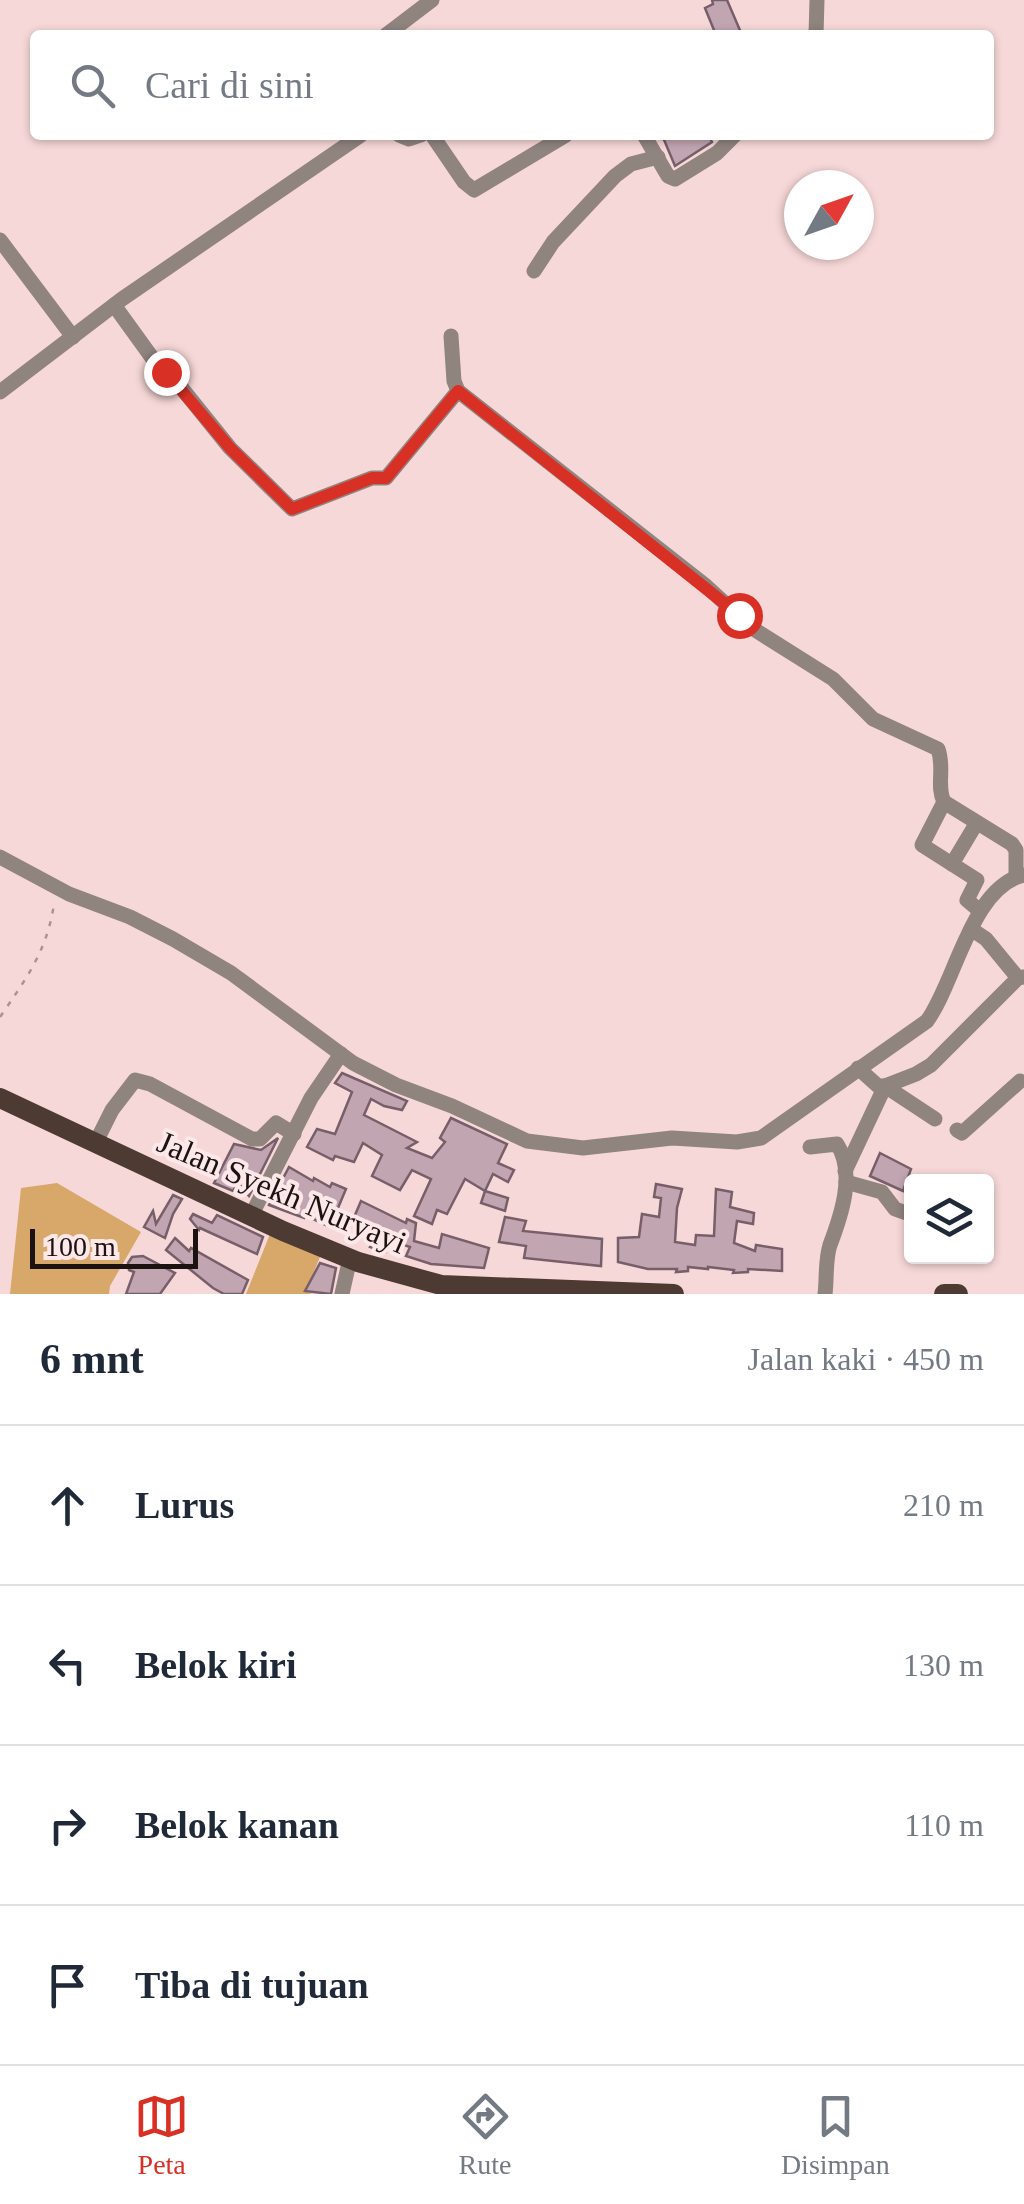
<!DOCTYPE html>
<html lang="id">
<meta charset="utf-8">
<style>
body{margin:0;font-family:"Times New Roman",serif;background:#f6f6f7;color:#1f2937}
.controls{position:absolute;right:30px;bottom:30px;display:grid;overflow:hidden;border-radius:10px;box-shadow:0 2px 8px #0004}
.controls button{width:90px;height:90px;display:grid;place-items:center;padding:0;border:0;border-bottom:2px solid #e0e1e3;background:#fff;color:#1f2937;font:50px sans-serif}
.compass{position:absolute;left:784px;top:170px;width:90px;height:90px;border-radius:50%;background:#fff;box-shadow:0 2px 8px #0004;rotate:50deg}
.scale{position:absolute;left:30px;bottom:25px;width:168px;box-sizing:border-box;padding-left:10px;border:5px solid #1d1212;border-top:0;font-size:28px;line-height:35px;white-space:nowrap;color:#1d1212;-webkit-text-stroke:8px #fce8e9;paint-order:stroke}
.stop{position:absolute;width:30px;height:30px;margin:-22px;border:8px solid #d93025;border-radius:50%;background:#fff}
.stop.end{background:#d93025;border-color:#fff;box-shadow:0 2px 10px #0008}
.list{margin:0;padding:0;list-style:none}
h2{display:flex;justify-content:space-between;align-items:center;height:130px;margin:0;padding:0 40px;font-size:42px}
h2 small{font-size:32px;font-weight:400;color:#747a83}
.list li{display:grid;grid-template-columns:65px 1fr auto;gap:30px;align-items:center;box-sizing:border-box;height:160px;padding:0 40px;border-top:2px solid #e0e1e3}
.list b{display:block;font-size:38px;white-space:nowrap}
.list em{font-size:32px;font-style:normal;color:#747a83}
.icon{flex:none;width:55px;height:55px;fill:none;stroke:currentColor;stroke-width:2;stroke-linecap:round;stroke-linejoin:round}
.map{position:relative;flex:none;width:1024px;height:1294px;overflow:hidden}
.search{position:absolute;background:#fff;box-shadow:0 2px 8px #0004;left:30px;right:30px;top:30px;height:110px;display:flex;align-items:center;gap:25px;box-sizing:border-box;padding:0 35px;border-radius:10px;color:#747a83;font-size:38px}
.sheet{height:770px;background:#fff}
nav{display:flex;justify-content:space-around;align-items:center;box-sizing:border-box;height:140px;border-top:2px solid #e0e1e3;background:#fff;font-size:28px;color:#747a83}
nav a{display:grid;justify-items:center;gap:5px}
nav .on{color:#d93025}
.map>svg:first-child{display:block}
</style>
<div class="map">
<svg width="1024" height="1294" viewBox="0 0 1024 1294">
<rect width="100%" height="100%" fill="#f7d8d8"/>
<g fill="#d8a76a">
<path d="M57 1183 141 1232 110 1286 109 1294H10L21 1188Z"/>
<path d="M272 1229 322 1252 306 1291 312 1294H246Z"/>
</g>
<g fill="#c1a6b2" stroke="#775f6a" stroke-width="2.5">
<path d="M712 0H727L742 35H716L705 8 713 4Z"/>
<path d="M662 135H708L712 142 675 166Z"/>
<path d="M342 1073 407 1101 402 1110 384 1106 371 1099 364 1115 417 1142 407 1148 432 1158 445 1142 440 1138 451 1118 507 1144 498 1163 514 1170 508 1182 493 1174 485 1191 465 1179 447 1214 437 1210 432 1224 414 1216 431 1179 412 1170 400 1190 372 1176 382 1155 363 1143 354 1162 335 1156 333 1160 307 1147 317 1129 335 1134 352 1092 335 1083Z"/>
<path d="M278 1138 249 1196 238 1183 233 1191 214 1183 234 1144 261 1150Z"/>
<path d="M880 1153 911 1169 903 1191 870 1176Z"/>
<path d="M289 1167 313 1181 314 1178 330 1187 332 1183 346 1189 330 1227 305 1215 304 1218 269 1205Z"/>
<path d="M656 1184 682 1189 677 1208 675 1242 695 1245 696 1235 714 1236 716 1189 732 1192 730 1207 754 1213 753 1224 737 1221 734 1243 755 1251 756 1245 782 1249V1271L748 1269V1272L733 1273 734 1270 708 1267V1269L688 1267V1271L676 1272 677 1269H648L618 1262V1238L639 1237 642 1214 659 1217 661 1198 654 1197Z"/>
<path d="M485 1191 508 1198 505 1211 481 1203Z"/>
<path d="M173 1195 182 1199 173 1214 165 1238 144 1227 153 1211 156 1224Z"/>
<path d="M361 1201 406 1223 407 1219 416 1223 414 1241 439 1248 442 1234 489 1248 484 1268 431 1264 406 1256 410 1247 392 1241 386 1252 370 1247 377 1232 352 1222Z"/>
<path d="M193 1214 212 1223 217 1215 263 1237 257 1254 200 1228 199 1230 190 1219Z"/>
<path d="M505 1217 526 1221 523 1231 602 1239 601 1266 524 1258 526 1246 499 1242Z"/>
<path d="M175 1238 189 1251 191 1248 248 1280 242 1294H224L213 1288 166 1250Z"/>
<path d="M143 1256 175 1273 160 1294H126L134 1272 129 1270 128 1263 132 1257Z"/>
<path d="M320 1263 336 1268 331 1294 305 1291Z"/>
</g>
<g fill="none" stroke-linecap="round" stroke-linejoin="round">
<path stroke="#ab9393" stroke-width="2.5" stroke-dasharray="5 8" stroke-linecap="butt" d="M0 1017C26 979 47 951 54 904"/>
<g stroke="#90847f" stroke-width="15">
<path d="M386 35 432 0"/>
<path d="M816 35 817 0"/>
<path d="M399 135 409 139 421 135"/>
<path d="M432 135 464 182 474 190 566 135"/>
<path d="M644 135 668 176 675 179 717 153 735 135"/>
<path d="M0 240 73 337"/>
<path d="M534 271 553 242 615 176 631 164 658 157"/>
<path d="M114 305 153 359 180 386 230 448 292 509 372 478H386L458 391"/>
<path d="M451 336 454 381 458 391 706 586 752 628 833 679 873 719 938 749C945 768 936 786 944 802L1012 844 1016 850V877"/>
<path d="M0 392 122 299 361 135"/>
<path d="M944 802 922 845 977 880 967 900 980 911"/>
<path d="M0 857 69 894 130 917 173 939 231 973 353 1063 396 1085 452 1106 527 1141 583 1148 672 1138 737 1142 761 1138 927 1021C956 981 971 887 1024 875"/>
<path d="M952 864 976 824"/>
<path d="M971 929 986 939 1018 978"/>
<path d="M858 1068 878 1086H885L935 1119"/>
<path d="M957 1130 962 1133 1020 1081"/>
<path d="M95 1144 112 1110 135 1080 150 1084 252 1139H260L276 1123 294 1134"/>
<path d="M810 1147 837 1144C856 1173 841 1216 830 1245 825 1260 827 1279 825 1294"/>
<path d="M845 1171 885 1086 916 1074 931 1065 1018 978 1024 977"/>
<path d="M846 1182 882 1192 895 1209 912 1215"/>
<path d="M251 1216 311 1098 341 1054"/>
<path d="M342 1294 350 1258"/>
</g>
<g stroke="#4d3a32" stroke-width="20">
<path d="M0 1098 283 1231 358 1262 441 1285 674 1294"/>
<path d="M944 1294H958"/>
</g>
</g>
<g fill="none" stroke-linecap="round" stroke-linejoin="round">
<path stroke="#d93025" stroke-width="12" d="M166 372 230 448 292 509 372 478H386L458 391 739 615"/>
</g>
<g text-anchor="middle" stroke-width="8" stroke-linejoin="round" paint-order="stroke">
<g font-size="32" fill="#1d1212" stroke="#fce8e9">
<text transform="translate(282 1192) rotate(23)" y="11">Jalan Syekh Nuryayi</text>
</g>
</g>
</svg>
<div class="controls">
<button><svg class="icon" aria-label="layers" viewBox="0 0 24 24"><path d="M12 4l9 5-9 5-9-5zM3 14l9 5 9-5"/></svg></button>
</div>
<svg class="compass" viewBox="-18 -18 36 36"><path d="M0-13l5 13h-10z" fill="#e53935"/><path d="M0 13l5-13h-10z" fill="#747a83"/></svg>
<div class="scale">100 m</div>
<div class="stop" style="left:739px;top:615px"></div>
<div class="stop end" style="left:166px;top:372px"></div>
<div class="search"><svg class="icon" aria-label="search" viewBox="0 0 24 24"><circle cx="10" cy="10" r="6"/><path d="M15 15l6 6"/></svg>Cari di sini</div>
</div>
<section class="sheet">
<h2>6 mnt<small>Jalan kaki · 450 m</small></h2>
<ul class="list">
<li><svg class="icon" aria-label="ahead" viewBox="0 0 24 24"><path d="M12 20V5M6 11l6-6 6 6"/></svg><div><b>Lurus</b></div><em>210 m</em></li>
<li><svg class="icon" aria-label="left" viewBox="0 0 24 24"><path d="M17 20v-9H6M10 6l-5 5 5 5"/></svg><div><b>Belok kiri</b></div><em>130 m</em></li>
<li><svg class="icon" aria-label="right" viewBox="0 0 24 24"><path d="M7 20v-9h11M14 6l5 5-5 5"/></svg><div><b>Belok kanan</b></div><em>110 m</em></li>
<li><svg class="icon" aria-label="arrive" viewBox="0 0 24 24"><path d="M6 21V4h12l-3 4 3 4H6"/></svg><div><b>Tiba di tujuan</b></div></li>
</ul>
</section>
<nav>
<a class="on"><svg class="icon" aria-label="map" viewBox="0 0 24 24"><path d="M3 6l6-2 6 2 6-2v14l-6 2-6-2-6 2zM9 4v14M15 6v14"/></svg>Peta</a>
<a><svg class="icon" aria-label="directions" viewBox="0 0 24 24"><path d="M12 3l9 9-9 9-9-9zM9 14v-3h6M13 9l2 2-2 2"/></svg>Rute</a>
<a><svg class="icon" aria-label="saved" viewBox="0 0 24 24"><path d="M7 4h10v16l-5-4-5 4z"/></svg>Disimpan</a>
</nav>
